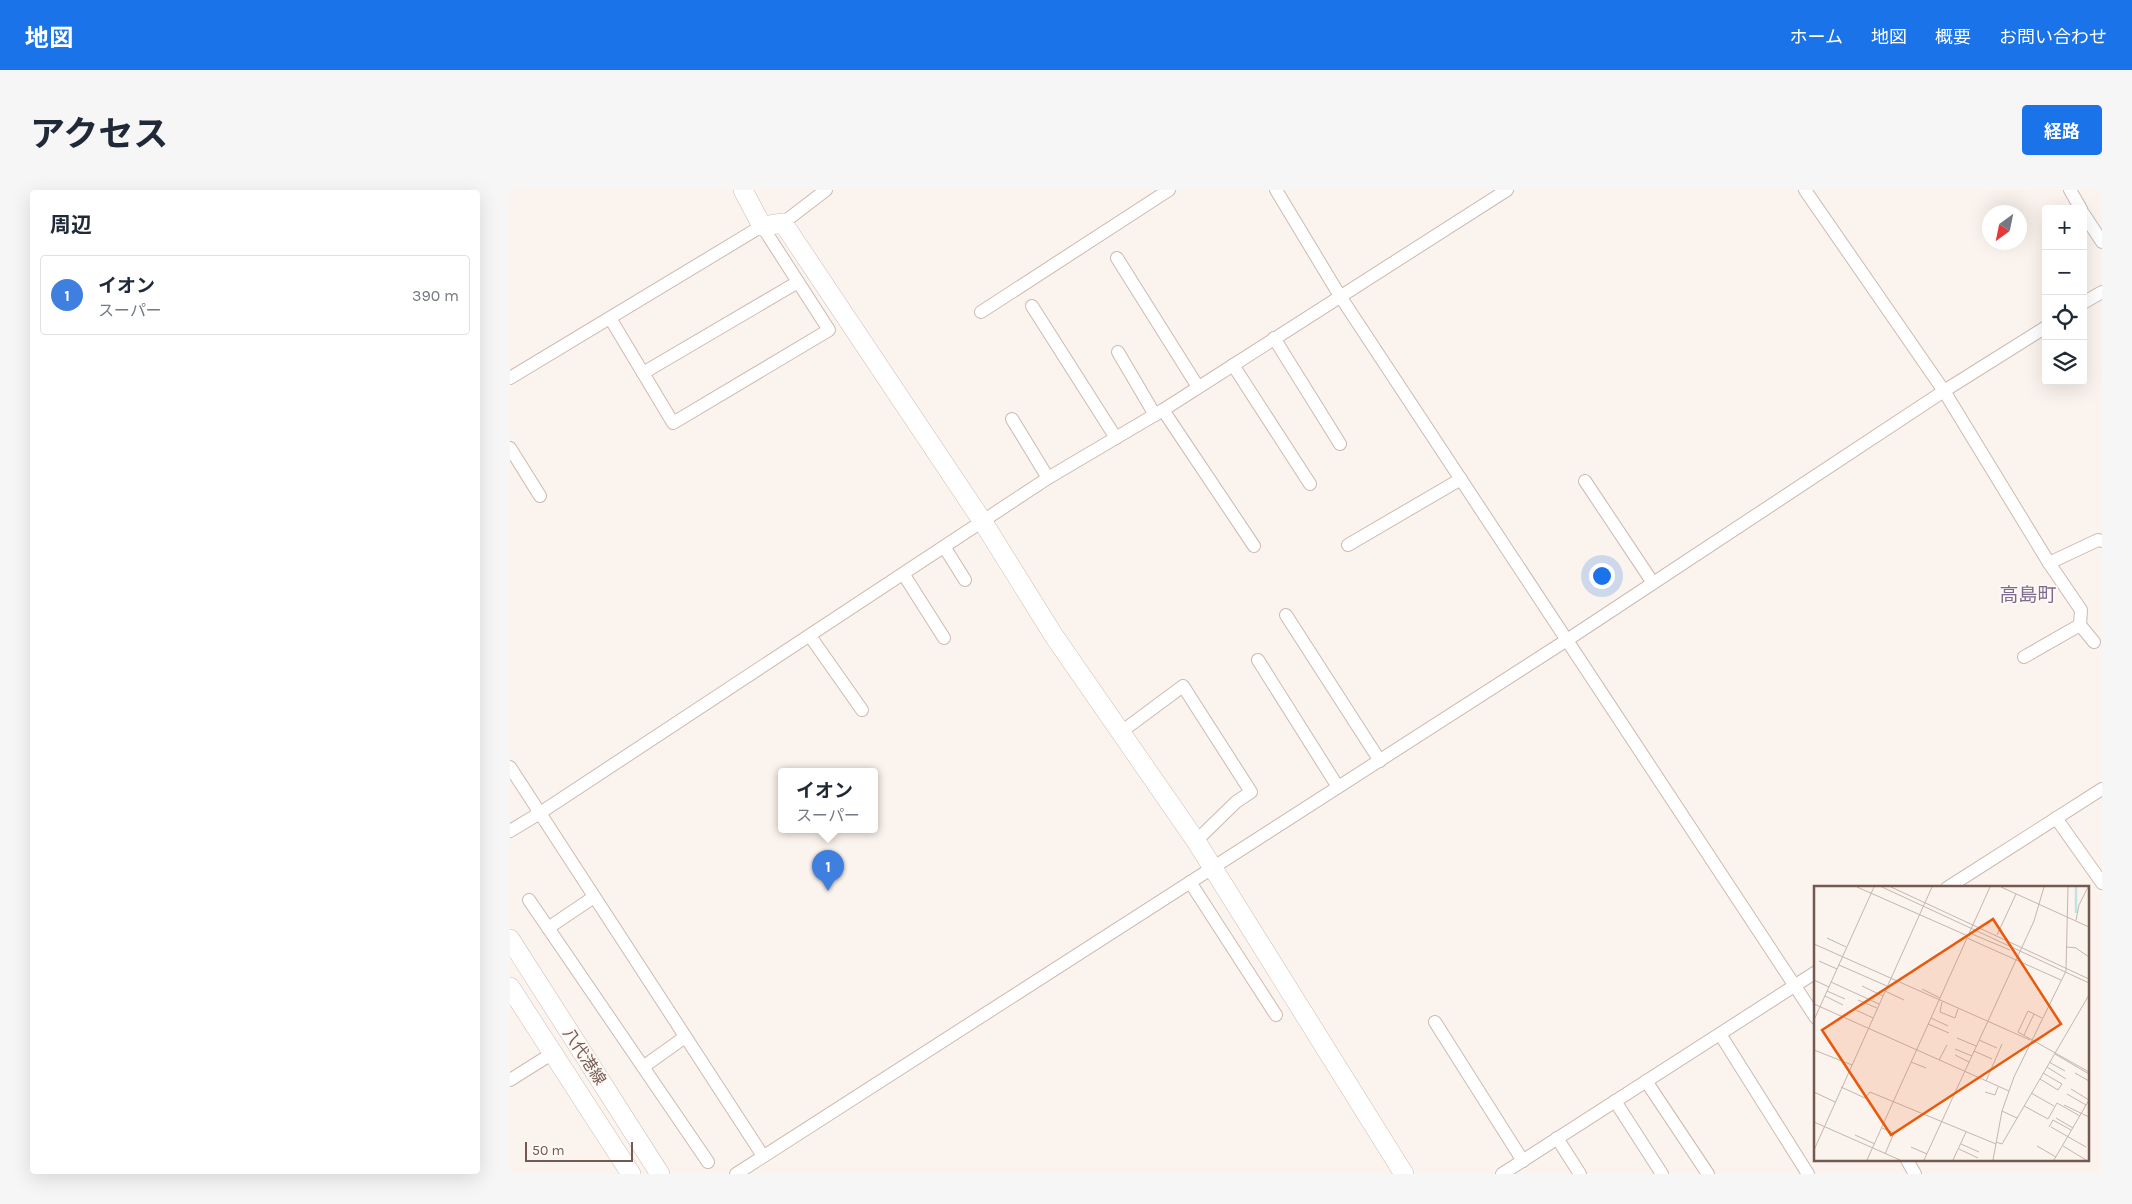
<!DOCTYPE html>
<html lang="ja">
<meta charset="utf-8">
<style>
body{margin:0;font-family:Karla,"Noto Sans JP",sans-serif;background:#f6f6f7;color:#1f2937}
.controls{position:absolute;right:15px;top:15px;display:grid;overflow:hidden;border-radius:5px;box-shadow:0 5px 20px #0002}
.controls button{width:45px;height:45px;display:grid;place-items:center;padding:0;border:0;border-bottom:1px solid #e0e1e3;background:#fff;color:#1f2937;font:25px sans-serif}
.compass{position:absolute;left:1472px;top:15px;width:45px;height:45px;border-radius:50%;background:#fff;box-shadow:0 5px 20px #0002;rotate:213deg}
.scale{position:absolute;left:15px;bottom:12px;width:108px;box-sizing:border-box;padding-left:5px;border:2px solid #745852;border-top:0;font-size:14px;line-height:18px;white-space:nowrap;color:#745852;-webkit-text-stroke:4px #fdf8f3;paint-order:stroke}
.you{position:absolute;left:1091px;top:385px;width:18px;height:18px;margin:-12px;border:4px solid #fff;border-radius:50%;background:#1a73e8;box-shadow:0 0 0 8px #1a73e833}
.badge{display:grid;place-items:center;width:32px;height:32px;border-radius:50%;background:#1a73e8;color:#fff;font-size:16px;font-weight:700}
.pin{position:absolute;translate:-50% -41px;filter:drop-shadow(0 1px 2px #0008)}
.pin::after{content:'';position:absolute;top:26px;width:18px;height:15px;background:inherit;clip-path:polygon(0 0,100% 0,50% 100%)}
.popup{position:absolute;left:268px;top:578px;width:100px;height:65px;box-sizing:border-box;display:grid;place-content:center;border-radius:5px;background:#fff;filter:drop-shadow(0 1px 4px #0005);font-size:16px;white-space:nowrap;color:#747a83}
.popup b{font-size:19px;color:#1f2937}
.popup::after{content:'';position:absolute;left:50%;top:100%;margin-left:-10px;border:10px solid transparent;border-top-color:#fff}
.list{margin:0;padding:0;list-style:none}
h2{display:flex;justify-content:space-between;align-items:center;height:65px;margin:0;padding:0 20px;font-size:21px}
h2 small{font-size:16px;font-weight:400;color:#747a83}
.list li{display:grid;grid-template-columns:32px 1fr auto;gap:15px;align-items:center;box-sizing:border-box;height:80px;margin:0 10px 10px;padding:0 10px;border:1px solid #e0e1e3;border-radius:5px}
.list b{display:block;font-size:19px;white-space:nowrap}
.list p{margin:0;font-size:16px;white-space:nowrap;color:#747a83}
.list em{font-size:16px;font-style:normal;color:#747a83}
.icon{flex:none;width:28px;height:28px;fill:none;stroke:currentColor;stroke-width:2;stroke-linecap:round;stroke-linejoin:round}
.map{position:relative;flex:none;width:1592px;height:984px;overflow:hidden;border-radius:5px}
header{display:flex;align-items:center;gap:30px;box-sizing:border-box;height:70px;padding:0 25px;background:#1a73e8;color:#fff}
header strong{font-size:24px}
nav{display:flex;gap:28px;margin-inline-start:auto;font-size:18px}
.intro{display:flex;align-items:center;justify-content:space-between;box-sizing:border-box;height:120px;padding:0 30px}
h1{margin:0;font-size:35px}
.button{padding:12px 22px;border-radius:5px;background:#1a73e8;color:#fff;font-size:18px;font-weight:700}
main{display:flex;gap:30px;padding:0 30px}
aside{flex:1;background:#fff;border-radius:5px;box-shadow:0 5px 20px #0002}
.map>svg:first-child{display:block}
</style>
<header>
<strong>地図</strong>
<nav><a>ホーム</a><a>地図</a><a>概要</a><a>お問い合わせ</a></nav>
</header>
<div class="intro"><h1>アクセス</h1><a class="button">経路</a></div>
<main>
<aside>
<h2>周辺<small></small></h2>
<ul class="list">
<li><span class="badge" style="background:#3f7fe0">1</span><div><b>イオン</b><p>スーパー</p></div><em>390 m</em></li>
</ul>
</aside>
<div class="map">
<svg width="1592" height="984" viewBox="0 0 1592 984">
<rect width="100%" height="100%" fill="#fbf3ed"/>
<g fill="none" stroke-linecap="round" stroke-linejoin="round">
<defs>
<g id="street">
<path d="M766 0 830 106 1306 828"/>
<path d="M1295 0 1434 201 1539 373 1588 350 1592 351"/>
<path d="M1560 0 1571 19"/>
<path d="M1573 23 1592 52"/>
<path d="M273 33 316 0"/>
<path d="M607 68 688 197"/>
<path d="M1573 113 1592 102"/>
<path d="M522 116 606 248"/>
<path d="M471 122 659 0"/>
<path d="M764 148 830 254"/>
<path d="M608 162 645 225"/>
<path d="M723 175 800 294"/>
<path d="M133 183 288 92"/>
<path d="M0 188 252 36 319 140 163 233 100 128"/>
<path d="M653 220 744 356"/>
<path d="M502 229 538 288"/>
<path d="M0 258 30 306"/>
<path d="M1075 291 1143 393"/>
<path d="M838 355 951 289"/>
<path d="M435 358 455 390"/>
<path d="M1539 373 1571 420 1570 435 1584 452"/>
<path d="M394 385 434 448"/>
<path d="M776 425 870 571"/>
<path d="M300 446 352 520"/>
<path d="M1514 467 1570 435"/>
<path d="M748 470 828 597"/>
<path d="M611 542 673 496 741 602 726 612 686 651"/>
<path d="M0 577 253 966"/>
<path d="M1546 628 1592 693"/>
<path d="M0 641 30 623 538 288 653 220 997 0"/>
<path d="M680 692 766 825"/>
<path d="M1437 698 1592 599"/>
<path d="M19 710 198 972"/>
<path d="M38 738 84 707"/>
<path d="M925 832 1013 971"/>
<path d="M1210 844 1298 984"/>
<path d="M133 877 175 847"/>
<path d="M0 890 43 863"/>
<path d="M1136 891 1198 984"/>
<path d="M1105 911 1152 984"/>
<path d="M1047 948 1070 984"/>
<path d="M1397 970 1405 984"/>
<path d="M226 984 1057 450 1434 201 1536 137"/>
<path d="M992 984 1306 782"/>
</g>
<g id="secondary">
<path d="M233 0 252 36 273 33 473 332 544 446 686 651 894 984"/>
<path d="M0 749 150 984"/>
<path d="M0 797 121 984"/>
</g>
</defs>
<use href="#street" stroke="#ccbab3" stroke-width="14"/>
<use href="#secondary" stroke="#d1bcb4" stroke-width="20"/>
<use href="#street" stroke="#fff" stroke-width="12"/>
<use href="#secondary" stroke="#fff" stroke-width="19"/>
</g>
<g text-anchor="middle" stroke-width="4" stroke-linejoin="round" paint-order="stroke">
<g font-size="16" fill="#745852" stroke="#fdf8f3">
<text transform="translate(75 866) rotate(57)" y="6">八代港線</text>
</g>
<g font-size="19" fill="#7d6a8f" stroke="#fdf8f3">
<text x="1518" y="411">高島町</text>
</g>
</g>
<g transform="translate(1304 696)">
<rect width="275" height="275" fill="#fbf3ed"/>
<path fill="none" stroke="#c3e3e3" stroke-width="2.5" d="M262 27V1"/>
<path fill="none" stroke="#c5b5af" stroke-width="1" d="M43 1 154 50M68 1 275 97M77 1 275 93M187 1 275 41M262 34 265 19 274 1M158 48 196 64M183 49 202 8M13 52 32 61M153 52 247 94M0 58 216 154M253 61 262 62 275 71M5 75 23 83M25 79 73 100M0 94 15 101M17 96 65 118M48 100 69 110M108 103 126 112M13 105 31 113M71 105 90 114M11 110 29 119M44 114 63 122M128 116 126 126 141 132 144 123M0 118 195 205M40 123 59 132M117 132 134 140M228 132 214 125 204 146 275 186M0 134 60 1M114 138 135 147M210 149 220 128M143 152 162 160M165 154 183 162M141 163 158 170M0 164 38 179M160 165 178 173M241 168 275 188M141 169 155 176M125 174 133 159M97 176 112 182M235 176 251 185M233 181 252 193M261 187 275 195M226 193 244 204 248 198 229 187M172 195 188 158M27 201 51 212 56 206 182 258M257 203 275 214M0 206 21 216M171 206 181 209 184 201M217 207 240 220M253 208 272 219M250 219 275 231M210 220 234 233 243 217 266 230M188 225 203 232M242 232 259 242M0 236 86 274M235 241 239 234 257 244M237 241 272 261M68 242 80 247 71 268M41 249 61 258M182 256 188 258 275 109M147 258 165 266M223 260 242 271M249 260 272 274M97 261 113 268M145 263 164 272M0 264 118 1M53 274 176 1M110 274 220 35 230 1M139 274 152 246M179 274 188 225 200 191 252 85 254 1M240 274 275 214"/>
<path fill="#e8590c" fill-opacity="0.15" stroke="#e8590c" stroke-width="2.5" d="M179 33 247 138 77 249 8 144Z"/>
<rect width="275" height="275" fill="none" stroke="#745852" stroke-width="2.5"/>
</g>
</svg>
<div class="controls">
<button>+</button>
<button>−</button>
<button><svg class="icon" aria-label="locate" viewBox="0 0 24 24"><circle cx="12" cy="12" r="6"/><path d="M12 2v4M12 18v4M2 12h4M18 12h4"/></svg></button>
<button><svg class="icon" aria-label="layers" viewBox="0 0 24 24"><path d="M12 4l9 5-9 5-9-5zM3 14l9 5 9-5"/></svg></button>
</div>
<svg class="compass" viewBox="-18 -18 36 36"><path d="M0-13l5 13h-10z" fill="#e53935"/><path d="M0 13l5-13h-10z" fill="#747a83"/></svg>
<div class="scale">50 m</div>
<div class="you"></div>
<div class="pin badge" style="left:318px;top:701px;background:#3f7fe0">1</div>
<div class="popup"><b>イオン</b>スーパー</div>
</div>
</main>
